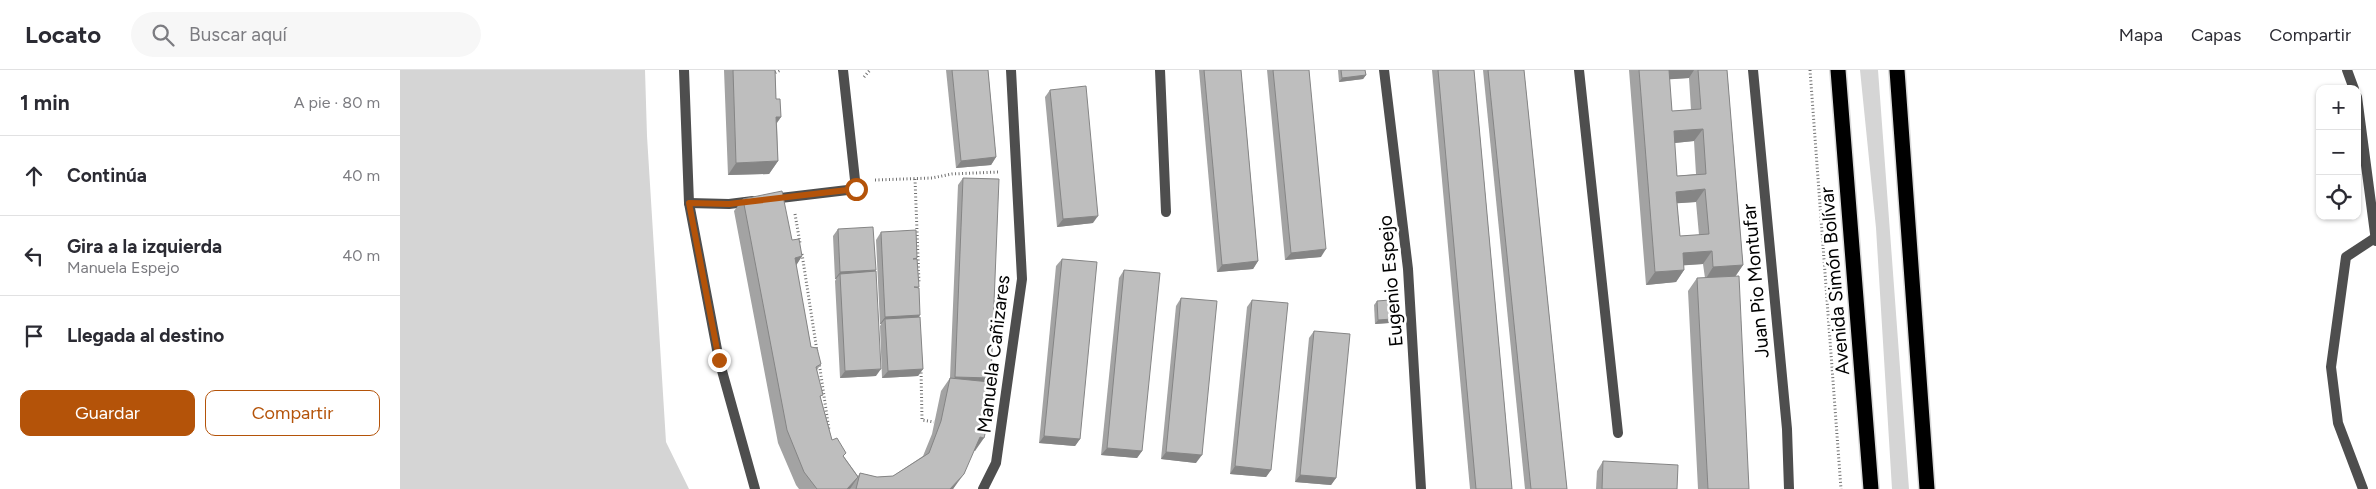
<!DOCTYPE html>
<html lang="es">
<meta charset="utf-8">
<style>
body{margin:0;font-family:Figtree,sans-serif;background:#f7f7f7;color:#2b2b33}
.controls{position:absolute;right:15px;top:15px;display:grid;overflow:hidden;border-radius:10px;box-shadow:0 1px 4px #0004}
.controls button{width:45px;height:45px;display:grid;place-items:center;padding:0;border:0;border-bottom:1px solid #e1e1e2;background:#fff;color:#2b2b33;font:25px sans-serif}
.stop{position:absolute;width:15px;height:15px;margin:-11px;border:4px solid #b45309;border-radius:50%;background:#fff}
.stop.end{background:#b45309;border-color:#fff;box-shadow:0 1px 5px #0008}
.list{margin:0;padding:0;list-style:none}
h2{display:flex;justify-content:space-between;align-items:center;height:65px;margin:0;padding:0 20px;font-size:21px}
h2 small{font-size:16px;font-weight:400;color:#7c7c81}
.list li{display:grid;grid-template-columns:32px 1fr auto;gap:15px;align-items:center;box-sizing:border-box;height:80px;padding:0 20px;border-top:1px solid #e1e1e2}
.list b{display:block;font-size:19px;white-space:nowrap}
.list p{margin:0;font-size:16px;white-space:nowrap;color:#7c7c81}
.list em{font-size:16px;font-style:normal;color:#7c7c81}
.actions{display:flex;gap:10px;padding:15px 20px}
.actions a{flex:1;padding:11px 0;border:1px solid #b45309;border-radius:10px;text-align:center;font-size:18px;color:#b45309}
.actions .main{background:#b45309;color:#fff}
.icon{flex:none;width:28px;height:28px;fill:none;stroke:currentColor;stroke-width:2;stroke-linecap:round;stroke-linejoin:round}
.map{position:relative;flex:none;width:1976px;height:419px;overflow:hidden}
header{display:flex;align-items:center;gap:30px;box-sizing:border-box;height:70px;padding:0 25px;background:#fff;border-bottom:1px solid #e1e1e2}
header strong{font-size:24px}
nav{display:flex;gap:28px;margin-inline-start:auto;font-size:18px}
.search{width:350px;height:45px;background:#f7f7f7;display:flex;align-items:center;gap:12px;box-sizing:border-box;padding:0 18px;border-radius:28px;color:#7c7c81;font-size:19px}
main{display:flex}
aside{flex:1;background:#fff}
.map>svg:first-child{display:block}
</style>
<header>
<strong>Locato</strong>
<div class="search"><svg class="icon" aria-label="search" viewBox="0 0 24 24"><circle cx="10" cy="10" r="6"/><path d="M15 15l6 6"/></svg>Buscar aquí</div>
<nav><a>Mapa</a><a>Capas</a><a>Compartir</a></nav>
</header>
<main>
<aside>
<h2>1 min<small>A pie · 80 m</small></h2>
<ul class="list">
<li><svg class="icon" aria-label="ahead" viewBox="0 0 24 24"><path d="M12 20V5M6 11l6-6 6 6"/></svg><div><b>Continúa</b></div><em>40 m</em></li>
<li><svg class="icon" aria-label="left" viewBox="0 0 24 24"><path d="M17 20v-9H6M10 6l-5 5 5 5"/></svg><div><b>Gira a la izquierda</b><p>Manuela Espejo</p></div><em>40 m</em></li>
<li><svg class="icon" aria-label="arrive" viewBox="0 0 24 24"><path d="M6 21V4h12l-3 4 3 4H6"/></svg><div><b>Llegada al destino</b></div></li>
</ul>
<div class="actions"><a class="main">Guardar</a><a>Compartir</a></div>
</aside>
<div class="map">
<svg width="1976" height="419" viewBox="0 0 1976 419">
<rect width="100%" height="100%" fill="#fff"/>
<g fill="#d5d5d5">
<path d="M0 0H245L247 66 266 372 289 419H0Z"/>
<path d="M1460 0H1478L1509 419H1492L1476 158Z"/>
</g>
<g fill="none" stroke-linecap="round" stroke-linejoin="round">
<defs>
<g id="highway">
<path d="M1438 0 1471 419"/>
<path d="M1497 0 1527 419"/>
</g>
</defs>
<use href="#highway" stroke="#dbdbdb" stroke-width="18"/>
<g stroke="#707070" stroke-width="3" stroke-dasharray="1 2.5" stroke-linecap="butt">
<path d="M1410 0 1441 419"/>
<path d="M372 4 381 0"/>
<path d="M464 7 470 0"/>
<path d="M515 109 519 213"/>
<path d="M475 110 532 108 552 104 598 102"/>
<path d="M395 144 400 173"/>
<path d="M402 184 417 281"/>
<path d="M419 292 429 360"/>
<path d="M521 299 522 350 534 352"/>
</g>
<g stroke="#4e4e4e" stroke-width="10">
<path d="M1947 0 1954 19"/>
<path d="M1957 27 1976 171"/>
<path d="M1963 419 1938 353 1931 297 1946 187 1975 168"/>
</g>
<g stroke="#4e4e4e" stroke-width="10">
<path d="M284 0 289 133 319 290 355 419"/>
<path d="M760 0 766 142"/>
<path d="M984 0 1008 199 1021 419"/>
<path d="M1179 0 1218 363"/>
<path d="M1353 0 1387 359 1389 419"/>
<path d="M372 129 456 119 443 0"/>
<path d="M289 133 329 134 353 131"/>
<path d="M583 419 596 393 622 209 611 0"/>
</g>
<use href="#highway" stroke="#000" stroke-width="15"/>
</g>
<g fill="#a3a3a3" fill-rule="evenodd">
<path d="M324 0H375L376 29 381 47 377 53 378 91 369 104 328 105Z"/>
<path d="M546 0H588L596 87 591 95 556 98Z"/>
<path d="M799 0H841L858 191 853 199 817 202Z"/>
<path d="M867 0H909L921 187 885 190Z"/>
<path d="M938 0H965L966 5 963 9 939 12Z"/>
<path d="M1032 0H1074L1112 419H1070Z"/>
<path d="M1083 0H1124L1167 419H1125Z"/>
<path d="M1229 0H1327L1343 195 1335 207 1349 419H1298L1288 221 1297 208H1305L1303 194 1284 195V200L1276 212 1246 215ZM1289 8 1291 40 1272 41 1269 9ZM1294 71 1296 104 1277 106 1274 73ZM1296 132 1299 165 1280 166 1277 133Z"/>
<path d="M650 20 693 153 657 157 645 27Z"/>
<path d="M563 108 588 312 575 381 574 380 555 416 553 419H399L396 415 378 373 334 141 343 129 402 186 396 195 411 277 421 294 417 300 421 329 432 370 458 406 460 403 477 407 493 406 523 386 532 364 541 321 550 308 558 115Z"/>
<path d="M438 159 474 202 476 306 440 308 435 211 436 209H435L433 166Z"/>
<path d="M481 162 517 188V189L519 247 523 299 518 306 482 308 480 256 481 254H480L476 170Z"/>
<path d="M662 189 680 369 675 376 639 373 656 196Z"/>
<path d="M724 200 742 381 737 388 701 385 719 208Z"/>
<path d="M781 228 796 393 761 389 776 236Z"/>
<path d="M852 230 871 400 866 407 830 404 847 237Z"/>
<path d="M977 231 989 253 975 254 974 235Z"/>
<path d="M914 261 936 408 931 415 895 412 909 268Z"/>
<path d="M1203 391 1277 419H1196L1197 401Z"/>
</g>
<g fill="#858585">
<path d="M1267 0H1294L1289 8 1260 10Z"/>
<path d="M966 5 963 9 939 12 942 8Z"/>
<path d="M376 47H381L372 59Z"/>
<path d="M1303 59 1294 71 1265 74 1274 61Z"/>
<path d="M596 87 591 95 556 98 561 91Z"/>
<path d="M378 91 369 104 328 105 336 93Z"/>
<path d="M1305 119 1296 132 1267 134 1276 122Z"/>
<path d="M698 146 693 153 657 157 663 149Z"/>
<path d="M926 179 921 187 885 190 891 183Z"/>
<path d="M1312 181 1303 194 1275 196 1283 183Z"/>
<path d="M402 186 394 199 395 188Z"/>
<path d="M858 191 853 199 817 202 822 195Z"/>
<path d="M1343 195 1334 208 1305 210 1313 197Z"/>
<path d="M476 200 470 207 440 204 436 209H435L440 202Z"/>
<path d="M1284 200 1276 212 1246 215 1255 202Z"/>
<path d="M520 245 515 252 485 249 481 254H480L485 247Z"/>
<path d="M992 249 989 253 975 254 978 250Z"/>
<path d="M481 299 476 306 440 308 445 301Z"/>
<path d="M523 299 518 306 482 308 488 301Z"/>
<path d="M555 307 591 308 586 316 550 314Z"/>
<path d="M644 366 680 369 675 376 639 373Z"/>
<path d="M580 367 584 368 575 381 572 380Z"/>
<path d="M707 378 742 381 737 388 701 385Z"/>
<path d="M766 382 802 385 796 393 761 389Z"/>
<path d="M835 396 871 400 866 407 830 404Z"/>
<path d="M564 404 553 419H550Z"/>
<path d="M900 405 936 408 931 415 895 412Z"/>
<path d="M458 407 450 419H447Z"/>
</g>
<g fill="#bebebe" stroke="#858585" fill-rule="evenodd">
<path d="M333 0H375L376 29H380L381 47H376L378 91 336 93Z"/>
<path d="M552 0H588L596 87 561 91Z"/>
<path d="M804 0H841L858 191 822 195Z"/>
<path d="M873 0H909L926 179 891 183Z"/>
<path d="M941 0H965L966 5 942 8Z"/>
<path d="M1038 0H1074L1112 419H1076Z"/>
<path d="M1088 0H1124L1167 419H1131Z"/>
<path d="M1239 0H1269L1272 41 1301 39 1298 0H1327L1343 195 1313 197 1312 181 1283 183 1284 200 1255 202ZM1303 59 1306 104 1277 106 1274 61ZM1305 119 1309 164 1280 166 1276 122Z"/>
<path d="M686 16 698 146 663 149 650 20Z"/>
<path d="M563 108 599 109 591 308 555 307Z"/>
<path d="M382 121 392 170 399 169 402 186 395 188 411 277 417 278 421 294 416 297 423 325 420 326 432 370 437 368 446 383 443 386 458 407 447 419H417L404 402 387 360 343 129Z"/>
<path d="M473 157 476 200 440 202 438 159Z"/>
<path d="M516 160 517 188 513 189H517L519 217H514L519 218 520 245 485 247 481 162Z"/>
<path d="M662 189 697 192 680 369 644 366Z"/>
<path d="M724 200 760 203 742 381 707 378Z"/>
<path d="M476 201 481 299 445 301 440 204Z"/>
<path d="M1339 206 1349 419H1308L1297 208Z"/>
<path d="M781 228 817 231 802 385 766 382Z"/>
<path d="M852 230 888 233 871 400 835 396Z"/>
<path d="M990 230 992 249 978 250 977 231Z"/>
<path d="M520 247 523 299 488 301 485 249Z"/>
<path d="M914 261 950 264 936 408 900 405Z"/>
<path d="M550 308 590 312 584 351 588 352 584 368 580 367 564 404 550 419H456L460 403 477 407 493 406 529 383 541 351Z"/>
<path d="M1203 391 1278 395 1277 419H1202Z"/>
</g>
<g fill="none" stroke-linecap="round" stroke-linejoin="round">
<path stroke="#b45309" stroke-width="6" d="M319 290 289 133 329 134 456 119"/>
</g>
<g text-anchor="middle" stroke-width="5" stroke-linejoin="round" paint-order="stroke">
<g font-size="19" fill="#000" stroke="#fff">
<text transform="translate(990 211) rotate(-95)" y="7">Eugenio Espejo</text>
<text transform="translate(1355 211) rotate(-95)" y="7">Juan Pio Montufar</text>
<text transform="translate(1434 211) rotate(-95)" y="7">Avenida Simón Bolívar</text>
<text transform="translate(593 284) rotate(-83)" y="7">Manuela Cañizares</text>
</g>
</g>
</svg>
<div class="controls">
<button>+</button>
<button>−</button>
<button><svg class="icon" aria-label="locate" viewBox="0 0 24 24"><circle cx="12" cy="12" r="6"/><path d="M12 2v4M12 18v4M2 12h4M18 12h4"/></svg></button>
</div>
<div class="stop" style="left:456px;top:119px"></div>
<div class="stop end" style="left:319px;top:290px"></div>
</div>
</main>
